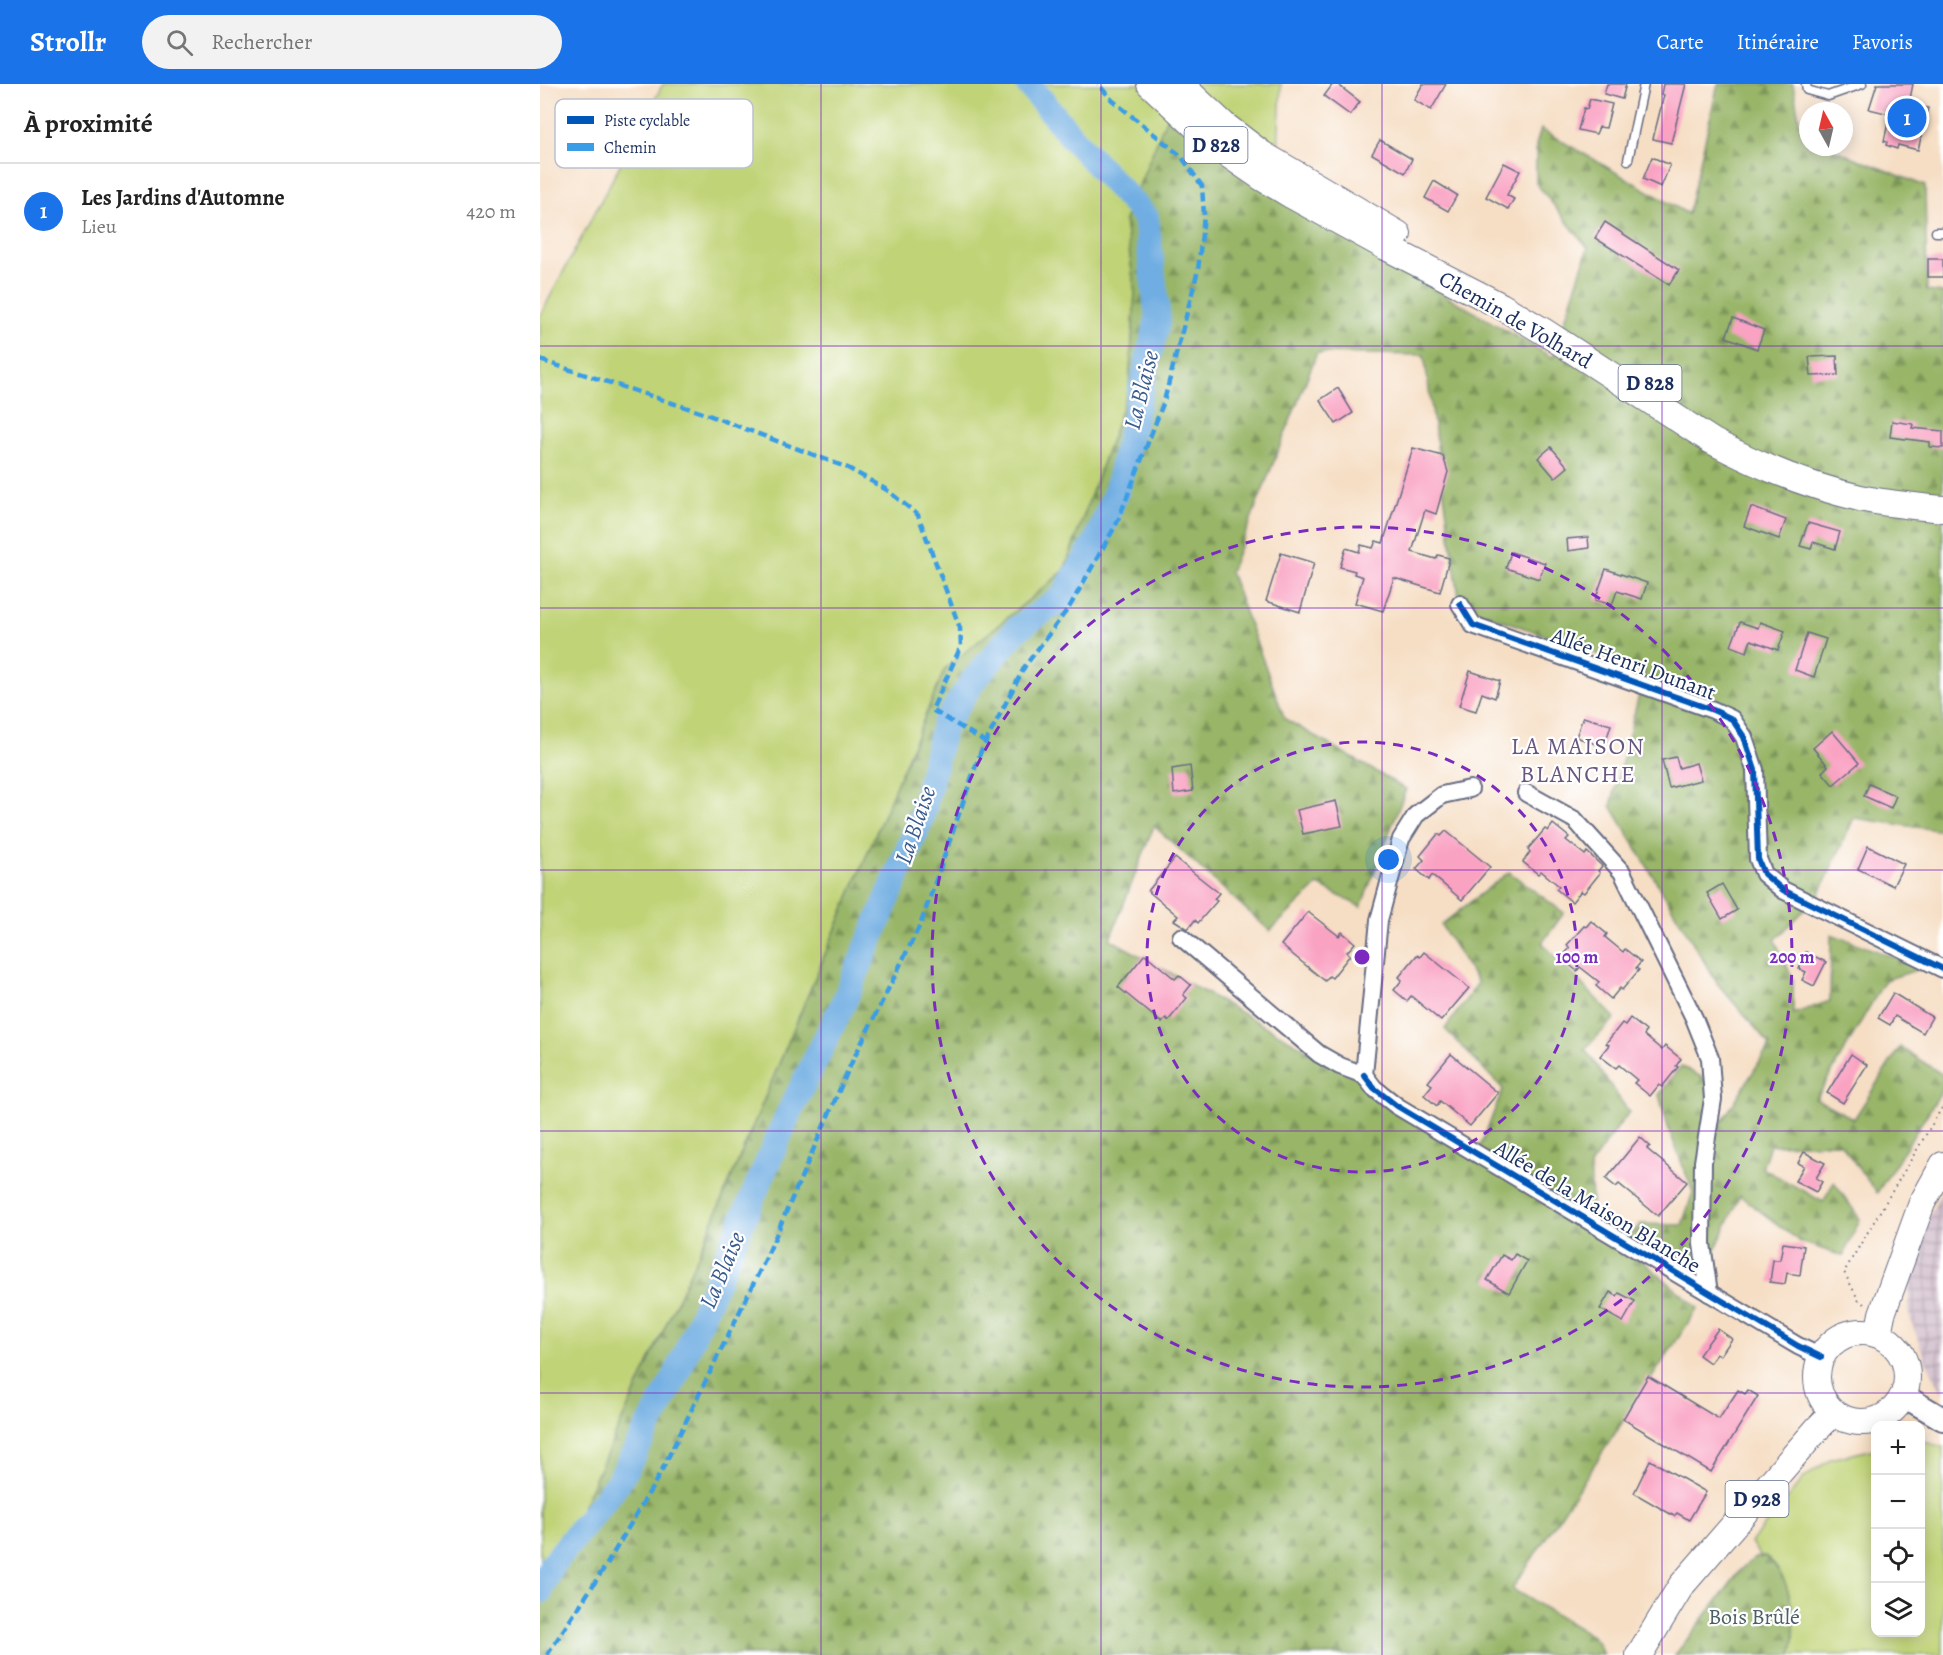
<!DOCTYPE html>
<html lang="fr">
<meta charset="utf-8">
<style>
body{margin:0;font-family:Alegreya,serif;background:#f2f2f2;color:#222}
.controls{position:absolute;right:18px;bottom:18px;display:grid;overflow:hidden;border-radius:12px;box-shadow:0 3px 15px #0003}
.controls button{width:54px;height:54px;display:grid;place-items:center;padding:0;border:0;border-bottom:2px solid #e0e0e0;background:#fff;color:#222;font:30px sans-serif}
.compass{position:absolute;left:1259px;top:18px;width:54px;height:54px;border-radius:50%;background:#fff;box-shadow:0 3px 15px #0003;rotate:352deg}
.you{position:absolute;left:849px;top:776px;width:21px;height:21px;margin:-15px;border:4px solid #fff;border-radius:50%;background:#1a73e8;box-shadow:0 0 0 9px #1a73e833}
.badge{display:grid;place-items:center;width:39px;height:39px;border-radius:50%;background:#1a73e8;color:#fff;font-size:20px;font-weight:700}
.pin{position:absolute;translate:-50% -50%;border:3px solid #fff;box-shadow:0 2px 6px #0006}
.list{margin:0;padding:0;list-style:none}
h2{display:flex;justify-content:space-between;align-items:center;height:78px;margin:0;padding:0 24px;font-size:26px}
h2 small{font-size:20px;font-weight:400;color:#767676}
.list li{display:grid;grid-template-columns:39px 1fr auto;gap:18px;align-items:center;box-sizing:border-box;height:96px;padding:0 24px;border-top:2px solid #e0e0e0}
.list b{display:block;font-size:22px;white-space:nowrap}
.list p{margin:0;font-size:20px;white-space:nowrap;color:#767676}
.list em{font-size:20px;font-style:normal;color:#767676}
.icon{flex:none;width:33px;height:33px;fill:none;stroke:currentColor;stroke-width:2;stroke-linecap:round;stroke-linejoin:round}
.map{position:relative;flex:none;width:1403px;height:1571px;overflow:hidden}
header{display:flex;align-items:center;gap:36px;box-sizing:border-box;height:84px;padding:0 30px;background:#1a73e8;color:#fff}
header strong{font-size:28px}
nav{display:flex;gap:33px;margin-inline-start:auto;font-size:21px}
.search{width:420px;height:54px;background:#f2f2f2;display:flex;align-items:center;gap:15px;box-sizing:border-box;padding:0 21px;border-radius:33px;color:#767676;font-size:22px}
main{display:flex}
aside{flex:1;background:#fff}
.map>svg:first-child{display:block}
</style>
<header>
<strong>Strollr</strong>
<div class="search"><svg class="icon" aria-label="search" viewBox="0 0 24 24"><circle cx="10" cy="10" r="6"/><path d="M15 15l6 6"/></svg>Rechercher</div>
<nav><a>Carte</a><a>Itinéraire</a><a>Favoris</a></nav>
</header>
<main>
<aside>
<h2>À proximité<small></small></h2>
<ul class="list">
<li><span class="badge">1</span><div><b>Les Jardins d'Automne</b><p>Lieu</p></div><em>420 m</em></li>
</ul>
</aside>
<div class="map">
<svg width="1403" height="1571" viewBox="0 0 1403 1571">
<defs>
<pattern id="industrial-grid" width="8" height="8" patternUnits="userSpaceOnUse" patternTransform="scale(1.5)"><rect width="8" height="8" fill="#d1bdcb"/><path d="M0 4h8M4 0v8" fill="none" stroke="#a99aa8"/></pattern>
<pattern id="forest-firs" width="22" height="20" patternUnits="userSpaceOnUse" patternTransform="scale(1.5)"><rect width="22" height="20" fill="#98b567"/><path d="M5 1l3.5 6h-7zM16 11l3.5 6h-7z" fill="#7b9458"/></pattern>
</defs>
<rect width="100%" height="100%" fill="#fff"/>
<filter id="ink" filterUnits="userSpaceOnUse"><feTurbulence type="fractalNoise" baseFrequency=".0167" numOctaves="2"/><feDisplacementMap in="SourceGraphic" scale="12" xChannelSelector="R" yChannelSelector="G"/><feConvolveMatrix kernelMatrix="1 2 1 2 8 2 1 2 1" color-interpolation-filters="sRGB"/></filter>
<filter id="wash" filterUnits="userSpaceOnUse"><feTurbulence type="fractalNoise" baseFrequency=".008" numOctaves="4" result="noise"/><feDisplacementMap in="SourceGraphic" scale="24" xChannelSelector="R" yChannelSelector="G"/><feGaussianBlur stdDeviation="1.35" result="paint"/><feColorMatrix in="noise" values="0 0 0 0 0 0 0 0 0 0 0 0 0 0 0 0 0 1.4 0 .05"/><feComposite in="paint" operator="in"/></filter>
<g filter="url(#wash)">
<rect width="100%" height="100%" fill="#f6dec4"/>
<path fill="url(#industrial-grid)" d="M1403 1106V1310L1385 1275 1369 1231V1201L1388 1134Z"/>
<g fill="#c0d376" stroke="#6e816a" stroke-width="1.5">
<path d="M123 0H741L736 113 585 136 595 209 589 305 524 487 405 585 165 1156 28 1454 0 1502V232Z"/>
<path d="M1381 1357 1403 1363V1571H1251L1253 1564C1251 1531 1253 1496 1225 1473H1220L1211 1458 1264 1394 1291 1375 1335 1365 1336 1548H1380Z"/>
</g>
<g fill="url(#forest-firs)" stroke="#5a7262" stroke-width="1.5">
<path d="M1178 0H1253L1262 52 1268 55V63H1288L1385 102 1387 207 1403 209V747L1314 734 1279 811 1235 856 1253 896V930L1290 917 1291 850 1383 884 1345 896 1276 1015 1314 1035 1360 963 1403 991V1005L1337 1109 1300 1059 1230 1061 1222 1084 1283 1118 1294 1098 1320 1135 1303 1172 1261 1158 1200 1112 1172 1173 1135 1184 1088 1155 1100 1140 1142 1141 1153 1108 1129 1046 1119 1011 1141 982 1167 996 1175 1049 1230 961 1177 899 1071 722 1105 587 920 521 884 271 777 269 690 488 745 635 866 705 821 823 778 801 730 847 614 742 570 855 940 1063 963 1005 905 945 938 899 901 841 969 788 1024 829 1002 859 1075 934 1045 965 1089 1028 1050 1081 1053 1135 1158 1224 972 1505 1052 1552 1057 1558 1063 1571H0V1502L28 1454 165 1156 405 585 524 487 589 305 595 209 585 136 628 30 736 113 1013 274 1048 164 996 99V61L1001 45 1148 130Z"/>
<path d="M1225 1473C1251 1490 1260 1543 1251 1571H1135L1204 1482 1215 1474Z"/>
</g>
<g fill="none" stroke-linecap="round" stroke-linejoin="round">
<path stroke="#70ade2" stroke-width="26" d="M0 1507 12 1481 79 1397 135 1294 248 1031 303 920 381 735 404 641 433 597 477 545 522 514 556 458 577 405 618 235 606 133 535 57 488 0"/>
</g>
<g id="blocks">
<g fill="#f9a2c2">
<path d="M793 0H797L820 18 810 31 784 12Z"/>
<path d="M883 0H906L891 26 874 16Z"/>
<path d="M1067 0H1086L1082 15 1064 10Z"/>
<path d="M1123 0H1146L1131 59 1113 55 1124 11 1121 10Z"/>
<path d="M1337 0H1373L1369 20 1388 24 1378 66 1358 61 1357 65 1346 61 1347 58 1344 57 1350 30 1329 25Z"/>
<path d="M1050 15 1072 20 1066 44 1059 43 1056 50 1038 46 1044 24 1047 25Z"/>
<path d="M840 56 872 75 865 89 832 70Z"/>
<path d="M1112 73 1130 81 1121 103 1103 95Z"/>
<path d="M964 79 980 87 967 111 974 115 968 125 946 113Z"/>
<path d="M894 97 917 111 908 127 885 114Z"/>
<path d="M1065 138 1139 186 1129 201 1055 154Z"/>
<rect x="1388" y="175" width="15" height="18"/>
<path d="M1193 234 1224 246 1217 265 1186 253Z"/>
<path d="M1297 272 1298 291 1271 292 1269 273Z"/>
<path d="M798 304 813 329 796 340 780 316Z"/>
<path d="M1352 337 1373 340 1372 344 1403 347V364L1390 363V358L1350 353Z"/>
<path d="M1011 363 1028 383 1015 394 998 374Z"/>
<path d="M873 364 903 372 908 388 896 430 885 426 872 468 896 475 898 471 909 474V476L900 508 854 494 843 527 815 519 823 493 814 490 815 487 800 483 806 464 819 468 821 461 833 464 836 457 843 459Z"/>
<path d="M1211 423 1246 436 1239 455 1204 442Z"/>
<path d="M1268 439 1300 448 1295 465 1273 458 1271 465 1260 462Z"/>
<path d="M1048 453 1049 464 1028 467 1027 455Z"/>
<path d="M971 468 1005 479 999 495 966 484Z"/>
<path d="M741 469 774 479 760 528 726 517Z"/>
<path d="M1066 485 1107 499 1102 515 1077 507 1072 521 1055 516Z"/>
<path d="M1200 538 1218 544 1220 538 1245 547 1238 566 1211 556 1207 568 1191 562Z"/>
<path d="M1267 549 1286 555 1274 593 1255 586Z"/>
<path d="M930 587 960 597 955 614 942 609 936 627 919 622Z"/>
<path d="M1043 633 1071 641 1064 663 1036 653Z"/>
<path d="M1292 647 1319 679 1293 701 1282 688 1288 682 1273 664Z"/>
<path d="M1136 673 1139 684 1156 679 1161 696 1129 704 1122 676Z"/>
<path d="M650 682 653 707 634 710 632 685Z"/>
<path d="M1329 700 1356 712 1351 724 1324 712Z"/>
<path d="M796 717 802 742 763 750 757 726Z"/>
<path d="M1013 740 1029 753 1026 756 1045 771 1047 768 1062 782 1058 787 1060 789 1044 809 1041 807 1032 818 1016 805 1019 802 1001 787 998 790 983 778 990 768 988 765 1005 745 1008 747Z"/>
<path d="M906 747 950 783 922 816 892 791 889 796 876 785 884 776 880 772 898 750 901 752Z"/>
<path d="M1328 762 1364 780 1353 802 1318 785Z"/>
<path d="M635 774 679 809 674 815 677 817 658 839 655 836 648 845 634 836 638 832 608 807Z"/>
<path d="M1182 800 1197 826 1182 835 1167 809Z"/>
<path d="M768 828 799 852 802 848 815 859 807 868 810 871 792 894 789 892 785 897 741 861Z"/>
<path d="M1051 837 1067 850 1065 853 1083 868 1085 865 1101 878 1096 884 1099 886 1082 906 1080 904 1071 915 1056 902 1059 898 1040 883 1037 887 1021 874 1030 864 1027 861 1044 842 1046 843Z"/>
<path d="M884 868 929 904 901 937 871 912 867 917 854 906 862 896 859 893 877 871 880 873Z"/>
<path d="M1266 868 1286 878 1274 902 1262 896 1266 888 1259 885Z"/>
<path d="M605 870 635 895 639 891 651 901 643 911 647 914 628 937 626 934 622 939 578 903Z"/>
<path d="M1353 909 1392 933 1383 949 1355 932 1350 941 1338 934Z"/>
<path d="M1090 934 1106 947 1104 951 1122 966 1125 962 1141 975 1136 982 1138 983 1122 1003 1119 1001 1110 1012 1094 999 1097 996 1079 981 1076 984 1060 972 1069 961 1066 959 1082 939 1085 941Z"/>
<path d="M911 970 958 1009 930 1042 900 1017 897 1022 884 1011 892 1001 888 998Z"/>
<path d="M1311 970 1327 981 1303 1019 1287 1009Z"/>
<path d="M1100 1053 1110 1062 1107 1065 1147 1098 1118 1132 1079 1100 1076 1103 1066 1095Z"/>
<path d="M1264 1068 1285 1079 1276 1094 1282 1098 1276 1108 1255 1097 1264 1082 1258 1079Z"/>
<path d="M1243 1159 1264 1162 1260 1191 1247 1189 1245 1200 1230 1198 1233 1176H1240Z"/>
<path d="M975 1170 987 1177 969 1209 947 1196 962 1171 971 1176Z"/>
<path d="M1070 1208 1077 1212 1079 1209 1095 1217 1083 1238 1060 1225Z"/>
<path d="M1178 1245 1192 1255 1180 1272 1177 1270 1170 1279 1159 1271Z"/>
<path d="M1108 1292 1179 1335 1198 1306 1205 1310 1208 1306 1218 1312 1171 1388 1083 1335Z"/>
<path d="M1110 1376 1166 1408 1149 1436 1137 1429 1134 1432 1094 1409Z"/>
</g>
</g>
</g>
<g filter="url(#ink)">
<use href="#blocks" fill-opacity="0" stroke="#686c82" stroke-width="1.5"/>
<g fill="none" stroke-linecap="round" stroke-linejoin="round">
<defs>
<g id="lane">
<path d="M1266 0 1267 6 1288 12 1322 0"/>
<path d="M1088 76 1104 0"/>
<path d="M1396 148H1403"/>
</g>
<g id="street">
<path d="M920 520 933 541 1173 626 1192 635 1204 653 1215 686 1218 775 1224 790 1243 806 1403 885"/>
<path d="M986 709 1035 736 1082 788 1154 934 1170 974 1173 1015 1163 1078 1162 1160 1169 1209"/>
<path d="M641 853 779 970 800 982 824 991"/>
<path d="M824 991 834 1004 857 1022 1258 1262 1281 1273"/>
<path d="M824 991 839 836 861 755 876 731 902 711 930 705"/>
</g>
<path id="secondary" d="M1364 1312 1403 1335"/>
<g id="primary">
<path d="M610 0 680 65 721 93 751 111 846 163 961 222 1003 247 1172 357C1219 382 1268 402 1320 414 1347 420 1375 422 1403 425"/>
<path d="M640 0 684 41 722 70 858 150"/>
<circle cx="1322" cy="1293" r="45"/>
<path d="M1338 1250 1342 1230 1382 1119 1403 1081"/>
<path d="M1099 1571 1141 1502 1278 1344 1294 1328"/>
</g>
</defs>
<use href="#lane" stroke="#686c82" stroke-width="11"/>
<use href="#street" stroke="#686c82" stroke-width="20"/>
<use href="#secondary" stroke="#686c82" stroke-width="26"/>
<use href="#primary" stroke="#686c82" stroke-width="28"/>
<path stroke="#686c82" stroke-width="2" stroke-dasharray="1.5 4.5" stroke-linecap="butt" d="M1324 1220 1319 1217 1304 1188 1403 1022"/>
<use href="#lane" stroke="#fff" stroke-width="8"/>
<use href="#street" stroke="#fff" stroke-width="16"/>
<use href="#secondary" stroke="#fff" stroke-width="22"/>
<use href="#primary" stroke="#fff" stroke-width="26"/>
<g stroke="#3b9de6" stroke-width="4.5" stroke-dasharray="9 4.5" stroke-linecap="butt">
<path d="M0 276 166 330 308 384 347 406 378 431 420 544 421 562 392 626 446 658"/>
<path d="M7 1571 67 1480 120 1390 226 1174 309 984 381 839 441 667 485 582 530 522 577 439 624 317 658 186 664 132 662 102 641 72 572 16 558 0"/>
</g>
<defs>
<g id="cycleway">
<path d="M920 520 933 541 1173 626 1192 635 1204 653 1215 686 1218 775 1224 790 1243 806 1403 885"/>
<path d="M824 991 834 1004 857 1022 1258 1262 1281 1273"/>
</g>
</defs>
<use href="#cycleway" stroke="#fff" stroke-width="10"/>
<use href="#cycleway" stroke="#0057b8" stroke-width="6"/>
</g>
</g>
<path fill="none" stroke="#7b2cbf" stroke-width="1.5" stroke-opacity="0.55" d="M281 0V1571M561 0V1571M842 0V1571M1122 0V1571M0 262H1403M0 524H1403M0 786H1403M0 1047H1403M0 1309H1403"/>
<g fill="none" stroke="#7b2cbf" stroke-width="3" stroke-dasharray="10 8">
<circle cx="822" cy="873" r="215"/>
<circle cx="822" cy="873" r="430"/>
</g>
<g text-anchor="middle" stroke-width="4.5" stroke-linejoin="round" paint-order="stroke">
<g fill="#fff" stroke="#5f6d8e" stroke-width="1.5">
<rect x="644.5" y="43" width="63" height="36" rx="4.5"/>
<rect x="1078.5" y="281" width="63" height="36" rx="4.5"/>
<rect x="1185.5" y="1397" width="63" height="36" rx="4.5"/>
</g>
<g font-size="21" font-weight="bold" fill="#1b2f5e">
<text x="676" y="68">D 828</text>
<text x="1110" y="306">D 828</text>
<text x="1217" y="1422">D 928</text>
</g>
<g font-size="22" fill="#1b2f5e" stroke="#fff">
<text transform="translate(976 235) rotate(30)" y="8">Chemin de Volhard</text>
<text transform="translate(1094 579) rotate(20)" y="8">Allée Henri Dunant</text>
<text transform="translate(1058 1122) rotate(31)" y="8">Allée de la Maison Blanche</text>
</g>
<g font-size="22" fill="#4d6065" stroke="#fff">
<text x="1214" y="1540">Bois Brûlé</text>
</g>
<g font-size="24" font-style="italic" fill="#395b8c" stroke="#fff">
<text transform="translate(601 306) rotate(-76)" y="8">La Blaise</text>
<text transform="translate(375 741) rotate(-71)" y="8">La Blaise</text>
<text transform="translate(182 1186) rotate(-67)" y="8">La Blaise</text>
</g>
<g font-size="24" letter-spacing="1.5" fill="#695781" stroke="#fff">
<text x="1038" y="670">LA MAISON<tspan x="1038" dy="28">BLANCHE</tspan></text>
</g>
</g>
<rect x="15" y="15" width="198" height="69" rx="9" fill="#fff" stroke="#bbc1cf" stroke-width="1.5"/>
<rect x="27" y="32" width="27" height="8" fill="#0057b8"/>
<rect x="27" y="59" width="27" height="8" fill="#3b9de6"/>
<g font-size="16" fill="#1b2f5e">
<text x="64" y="42">Piste cyclable</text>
<text x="64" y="69">Chemin</text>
</g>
<circle cx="822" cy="873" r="9" fill="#7b2cbf" stroke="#fff" stroke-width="3"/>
<g font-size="18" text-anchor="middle" font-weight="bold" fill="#7b2cbf" stroke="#fff" stroke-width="4.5" stroke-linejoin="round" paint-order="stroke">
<text x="1037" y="879">100 m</text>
<text x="1252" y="879">200 m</text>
</g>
</svg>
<div class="controls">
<button>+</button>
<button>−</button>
<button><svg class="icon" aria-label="locate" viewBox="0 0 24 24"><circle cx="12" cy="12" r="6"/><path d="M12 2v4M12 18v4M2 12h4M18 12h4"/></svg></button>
<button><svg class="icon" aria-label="layers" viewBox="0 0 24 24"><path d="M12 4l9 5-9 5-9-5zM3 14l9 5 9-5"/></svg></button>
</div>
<svg class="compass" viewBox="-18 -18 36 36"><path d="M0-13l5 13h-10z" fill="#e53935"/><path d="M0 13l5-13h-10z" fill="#767676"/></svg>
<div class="you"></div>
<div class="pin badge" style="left:1367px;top:34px">1</div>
</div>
</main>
